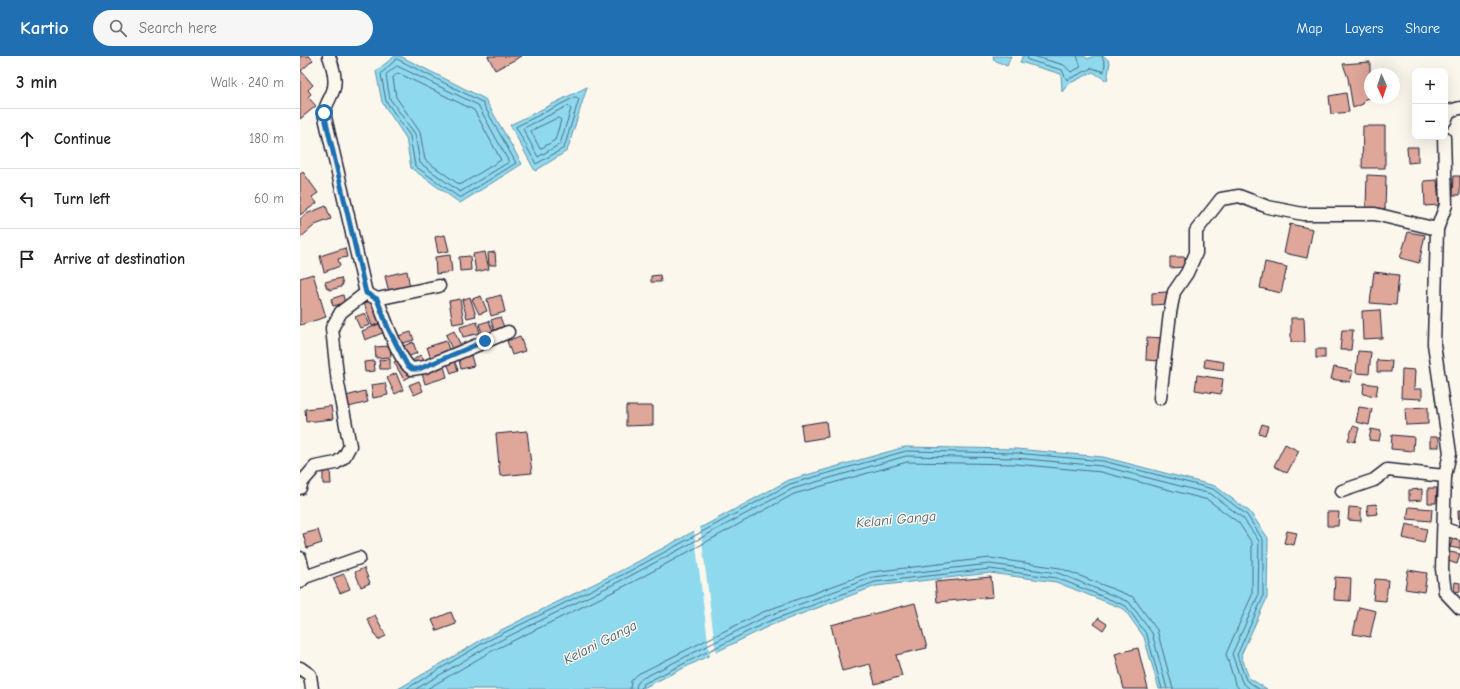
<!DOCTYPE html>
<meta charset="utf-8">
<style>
body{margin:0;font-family:"Comic Neue",sans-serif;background:#f6f6f6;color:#202124}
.controls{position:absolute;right:12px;top:12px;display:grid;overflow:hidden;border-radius:8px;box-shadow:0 4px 16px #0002}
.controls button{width:36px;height:36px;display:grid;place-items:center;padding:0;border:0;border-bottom:1px solid #e0e0e0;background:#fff;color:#202124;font:20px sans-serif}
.compass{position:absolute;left:1064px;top:12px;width:36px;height:36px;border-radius:50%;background:#fff;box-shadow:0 4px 16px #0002;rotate:177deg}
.stop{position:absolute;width:12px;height:12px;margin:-9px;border:3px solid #1f6fb2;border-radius:50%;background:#fff}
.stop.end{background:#1f6fb2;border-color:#fff;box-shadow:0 1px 4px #0008}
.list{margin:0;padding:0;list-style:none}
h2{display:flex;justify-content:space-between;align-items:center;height:52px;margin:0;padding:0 16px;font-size:17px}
h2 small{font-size:13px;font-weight:400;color:#757577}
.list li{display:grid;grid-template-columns:26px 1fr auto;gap:12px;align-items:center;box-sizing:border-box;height:60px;padding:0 16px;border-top:1px solid #e0e0e0}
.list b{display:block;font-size:15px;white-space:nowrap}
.list em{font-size:13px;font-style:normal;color:#757577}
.icon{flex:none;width:22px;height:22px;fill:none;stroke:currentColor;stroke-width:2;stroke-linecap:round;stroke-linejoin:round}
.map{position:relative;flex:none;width:1160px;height:633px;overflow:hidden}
header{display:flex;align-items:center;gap:24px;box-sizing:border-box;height:56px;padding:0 20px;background:#1f6fb2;color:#fff}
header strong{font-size:19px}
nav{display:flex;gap:22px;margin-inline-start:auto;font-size:14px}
.search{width:280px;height:36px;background:#f6f6f6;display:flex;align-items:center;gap:10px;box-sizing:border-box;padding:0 14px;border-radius:22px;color:#757577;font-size:15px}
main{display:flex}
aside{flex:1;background:#fff}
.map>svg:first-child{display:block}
</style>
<header>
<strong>Kartio</strong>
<div class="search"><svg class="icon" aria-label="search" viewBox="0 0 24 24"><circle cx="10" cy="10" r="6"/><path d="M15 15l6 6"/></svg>Search here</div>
<nav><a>Map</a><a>Layers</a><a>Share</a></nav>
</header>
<main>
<aside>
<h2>3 min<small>Walk · 240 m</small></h2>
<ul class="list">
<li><svg class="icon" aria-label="ahead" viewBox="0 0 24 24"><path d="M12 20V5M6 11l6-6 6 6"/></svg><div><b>Continue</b></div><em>180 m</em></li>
<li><svg class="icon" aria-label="left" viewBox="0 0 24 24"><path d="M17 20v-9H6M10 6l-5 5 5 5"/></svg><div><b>Turn left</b></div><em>60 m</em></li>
<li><svg class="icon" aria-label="arrive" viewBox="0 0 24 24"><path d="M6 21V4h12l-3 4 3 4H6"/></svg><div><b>Arrive at destination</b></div></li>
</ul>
</aside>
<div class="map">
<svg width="1160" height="633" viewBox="0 0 1160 633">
<rect width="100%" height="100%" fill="#fbf7ec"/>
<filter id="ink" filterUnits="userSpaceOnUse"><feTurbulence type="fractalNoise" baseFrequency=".025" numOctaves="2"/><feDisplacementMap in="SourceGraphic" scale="8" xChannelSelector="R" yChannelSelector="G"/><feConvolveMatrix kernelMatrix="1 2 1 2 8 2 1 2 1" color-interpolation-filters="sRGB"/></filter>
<g filter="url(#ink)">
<g fill="#8ed9ee" stroke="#6390a6">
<path d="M95 0H100L185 43 222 108 160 147 111 112 106 82 82 46 76 15Z"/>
<path d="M693 0H711L707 10 694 4Z"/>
<path d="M723 0H784L788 3 793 0H804L810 6 807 25 793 16 768 28 762 36 761 18 720 6Z"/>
<path d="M287 31 267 95 235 115 210 69Z"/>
<path d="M605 391 716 393 803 401 915 430 950 456 968 482 967 542 941 599 949 622 967 633H859L844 581 824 553 756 526 690 517 576 530 469 570 341 633H98L183 583 326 512 489 424Z"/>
</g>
<path fill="#fbf7ec" d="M400 470 416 598 410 601 394 474Z"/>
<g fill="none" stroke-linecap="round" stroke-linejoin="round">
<g stroke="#4d6b83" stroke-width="1">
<path d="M727 0 728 4 762 14 767 24 792 12 804 16 805 8 802 0"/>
<path d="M733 0 764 9 771 16 781 11 777 0"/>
<path d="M97 3 182 46 216 107 160 142 115 110 110 80 86 45 81 18Z"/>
<path d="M97 10 178 49 209 106 160 136 120 107 115 78 90 43 86 19Z"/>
<path d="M98 17 174 54 201 104 160 129 125 104 120 76 96 41 93 22Z"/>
<path d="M276 41 279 43 264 92 236 108 216 71Z"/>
<path d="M268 50 271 53 260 88 238 101 223 73Z"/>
<path d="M258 62 261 64 255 84 240 93 231 75Z"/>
<path d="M106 633 185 586 328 516 490 428 606 395 716 397 803 405 913 433 947 459 963 484V541L937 599 946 624 959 633"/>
<path d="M116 633 187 591 330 520 492 433 606 400 715 402 802 410 911 438 943 462 959 485 958 540 932 598 942 626 950 633"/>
<path d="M127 633 190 596 333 526 494 438 607 406 715 408 801 416 908 444 939 467 952 487V539L926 598 935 627 939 633"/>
<path d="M330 633 331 625 338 618 463 556 571 516 690 502 760 512 833 541 857 574 873 633"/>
<path d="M336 633 337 628 341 623 465 561 573 521 690 508 758 517 829 546 852 577 867 633"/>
<path d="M341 633 343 628 467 566 575 526 690 513 757 522 826 550 847 579 862 633"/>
</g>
</g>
<g fill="#dfa69a" stroke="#22223b">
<path d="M0 0H9L13 4 1 15 13 29 8 34 11 38 8 41 16 50 0 63Z"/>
<path d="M188 0H222L195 14Z"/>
<path d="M1070 6V42H1072L1065 43 1063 48 1053 52 1048 22 1043 8Z"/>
<path d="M1046 37 1049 56 1031 58 1029 40Z"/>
<path d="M1063 70H1085V112H1062Z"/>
<path d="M1107 91H1118V106L1108 107Z"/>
<path d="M3 116 18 137 12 141 17 147 0 159V118Z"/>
<path d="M1067 119 1086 120 1085 153 1066 152Z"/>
<path d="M1154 120H1160V139H1153Z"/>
<path d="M1137 124 1139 149 1125 150 1124 125Z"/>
<path d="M26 150 31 163 15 169 0 182V163L6 158Z"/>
<path d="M990 168 1013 173 1007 202 984 197Z"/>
<path d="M1108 176 1125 179 1119 207 1100 202Z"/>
<path d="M145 179 149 195 138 197 135 181Z"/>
<path d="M45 192 47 201 38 203 40 210 24 216 20 200Z"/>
<path d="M185 196 189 213 176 216 173 198Z"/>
<path d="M195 196 196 209H189L188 197Z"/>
<path d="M150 199 152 216 136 218 135 201Z"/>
<path d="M170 200 171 214 160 215 159 201Z"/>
<path d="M870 201H885V211L870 212Z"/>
<path d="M965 206 987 211 981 237 960 232Z"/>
<path d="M107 215 110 232 89 236 85 220Z"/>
<path d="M1074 216 1099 219 1096 249 1070 247Z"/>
<path d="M13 218 26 261 0 269V222Z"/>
<path d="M360 219 361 226H351V220Z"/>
<path d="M41 222 43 229H41V231L29 234V232L27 233 25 226Z"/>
<path d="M867 236 868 248 852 249V237Z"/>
<path d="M43 239 45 247 33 250 31 243Z"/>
<path d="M201 239 205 256 191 260 187 243Z"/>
<path d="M181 240 187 255 179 258 172 243Z"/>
<path d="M170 241 176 260 167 262 162 244Z"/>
<path d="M75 243 82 266 72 270 64 247Z"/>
<path d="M160 243 164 266 153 268 149 245Z"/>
<path d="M1080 254 1082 282 1063 283 1062 255Z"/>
<path d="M65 257 70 269 60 272 55 261Z"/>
<path d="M200 261 204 271 194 274 191 264Z"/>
<path d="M991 262H1004L1005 286H991Z"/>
<path d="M189 265 193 276 183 280 179 268Z"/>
<path d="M177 266 180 277 163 281 160 271Z"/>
<path d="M82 267 85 276 65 284 62 275Z"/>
<path d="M1042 274H1053L1051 294H1040Z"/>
<path d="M154 275 162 292 153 296 146 279Z"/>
<path d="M111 276 114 284 100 288 98 280Z"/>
<path d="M220 280 225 295 212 299 207 285Z"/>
<path d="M847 281 863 282 861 305 846 304Z"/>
<path d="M146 285 150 297 131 303 127 291Z"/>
<path d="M113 286 117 297 105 302 101 291Z"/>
<path d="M90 290 91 301 76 302 75 291Z"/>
<rect x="1016" y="293" width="9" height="9"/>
<path d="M1058 295 1071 296 1069 318 1056 317Z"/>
<path d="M170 296 174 310 161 313 158 299Z"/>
<path d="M120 299 125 305 117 311 112 305Z"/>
<path d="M101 302 111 320 104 324 94 306Z"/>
<path d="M90 303V313H80L79 304Z"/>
<path d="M905 303 924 306 923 314 904 311Z"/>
<path d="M154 304 158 314 151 317 147 307Z"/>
<path d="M1077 304 1092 305 1091 316H1077Z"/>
<path d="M74 305 75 315 65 316 64 306Z"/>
<path d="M143 307 147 321 125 328 121 314Z"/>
<path d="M1034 311 1053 315 1050 326 1031 323Z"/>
<path d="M1102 313 1115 314 1114 333H1122V343L1101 342Z"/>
<path d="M96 317 103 334 95 338 87 322Z"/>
<path d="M897 319 923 323 921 338 895 334Z"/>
<path d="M119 325 123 335 114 339 109 329Z"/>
<path d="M85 327 88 339 73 342 71 329Z"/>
<path d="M1064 327 1078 329 1076 340 1063 338Z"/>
<path d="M65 335 68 346 49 351 46 340Z"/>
<path d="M31 350 33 363 6 366 5 353Z"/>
<path d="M326 350H353V369L326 370Z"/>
<path d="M1059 351 1072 353 1069 369 1056 366Z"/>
<path d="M1128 351V368L1106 369 1105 352Z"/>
<path d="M526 365 528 381 503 385 501 369Z"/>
<path d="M962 368 968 370 965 379 959 377Z"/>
<path d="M1053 370 1059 372 1055 386 1048 384Z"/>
<path d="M1071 373 1081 375 1079 385 1069 384Z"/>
<path d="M227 375 232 417 200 420 196 378Z"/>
<path d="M1092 379 1114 381 1113 395 1091 393Z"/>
<rect x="1130" y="381" width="9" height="10"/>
<path d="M985 388 999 395 987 417 974 410Z"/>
<path d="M23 414H30L31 428H23Z"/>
<path d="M1128 432H1137L1136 447H1128Z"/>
<path d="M1122 433V444L1109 445V434Z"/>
<path d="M1076 448 1078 458 1068 459 1067 449Z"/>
<path d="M1049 451 1061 452V465L1048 464Z"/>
<path d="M1109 451 1132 453 1131 465 1107 463Z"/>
<path d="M1158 454H1160V474H1159Z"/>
<path d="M1027 456H1039L1038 470H1027Z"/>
<path d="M1106 468 1127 473 1124 487 1103 482Z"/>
<path d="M18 474 22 487 7 492 3 478Z"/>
<path d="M987 475 997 477 994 489 984 487Z"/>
<path d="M1153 482 1160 484V493L1150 491Z"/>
<path d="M1150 496 1160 498 1157 508 1148 505Z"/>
<path d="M64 512 70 527 61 531 55 516Z"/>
<path d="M1108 514 1127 517 1124 536 1105 533Z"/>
<path d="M44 518 50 533 40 537 33 522Z"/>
<path d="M691 521 693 541 637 546 635 526Z"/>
<path d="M1035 521 1051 522 1050 545 1034 544Z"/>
<path d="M1075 523 1088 524 1086 545 1073 544Z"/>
<path d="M1155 526 1160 527V536L1154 535Z"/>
<path d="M615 547 627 592 596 599 602 620 575 628 570 608 542 615 531 569Z"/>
<path d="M1059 551 1076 555 1070 581 1053 578Z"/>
<path d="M151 556 156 568 137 575 132 564Z"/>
<path d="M75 559 86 580 78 584 67 563Z"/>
<path d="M798 562 807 568 803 574 794 568Z"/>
<path d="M838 592 848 633H824L815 598Z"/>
</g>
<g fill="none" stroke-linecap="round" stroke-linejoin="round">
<defs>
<g id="minor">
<path d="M29 0C33 11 37 24 33 35 30 43 26 48 24 57L66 237 77 243 139 230"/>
<path d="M1145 65 1149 55 1160 52"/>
<path d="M1144 81 1146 149 1137 173 1134 288 1150 397 1145 420 1142 513 1145 536 1160 552"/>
<path d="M77 243C84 259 98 305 112 313L125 311 208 276"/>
<path d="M860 342 870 257 874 236 887 217 896 197V175L921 143 939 140 968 151 1003 158H1075L1137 173"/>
<path d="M0 432 2 426 15 411 36 407 44 401 50 390 38 328 32 272 41 256 66 237"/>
<path d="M1042 435 1074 424 1087 414 1145 420"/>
<path d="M1145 473 1160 478"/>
<path d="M0 502 5 521"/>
<path d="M0 526 5 521 59 502"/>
<path d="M0 612 10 619 12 633"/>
</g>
</defs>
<use href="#minor" stroke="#22223b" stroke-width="15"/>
<use href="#minor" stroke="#fbf7ec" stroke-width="12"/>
</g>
</g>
<g fill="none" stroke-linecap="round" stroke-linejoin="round" filter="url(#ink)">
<path stroke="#1f6fb2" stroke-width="5" d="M24 57 66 237 77 243 88 272 107 309 112 313H119L185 285"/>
</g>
<g text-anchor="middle" stroke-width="3" stroke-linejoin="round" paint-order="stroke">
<g font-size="14" font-style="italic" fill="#425971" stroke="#fbf7ec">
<text transform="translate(596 463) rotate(-5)" y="5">Kelani Ganga</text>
<text transform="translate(300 586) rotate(-27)" y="5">Kelani Ganga</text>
</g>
</g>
</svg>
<div class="controls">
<button>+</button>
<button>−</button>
</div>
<svg class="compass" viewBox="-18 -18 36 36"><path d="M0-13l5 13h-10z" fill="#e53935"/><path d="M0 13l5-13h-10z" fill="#757577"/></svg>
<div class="stop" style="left:24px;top:57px"></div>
<div class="stop end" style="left:185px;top:285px"></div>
</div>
</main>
